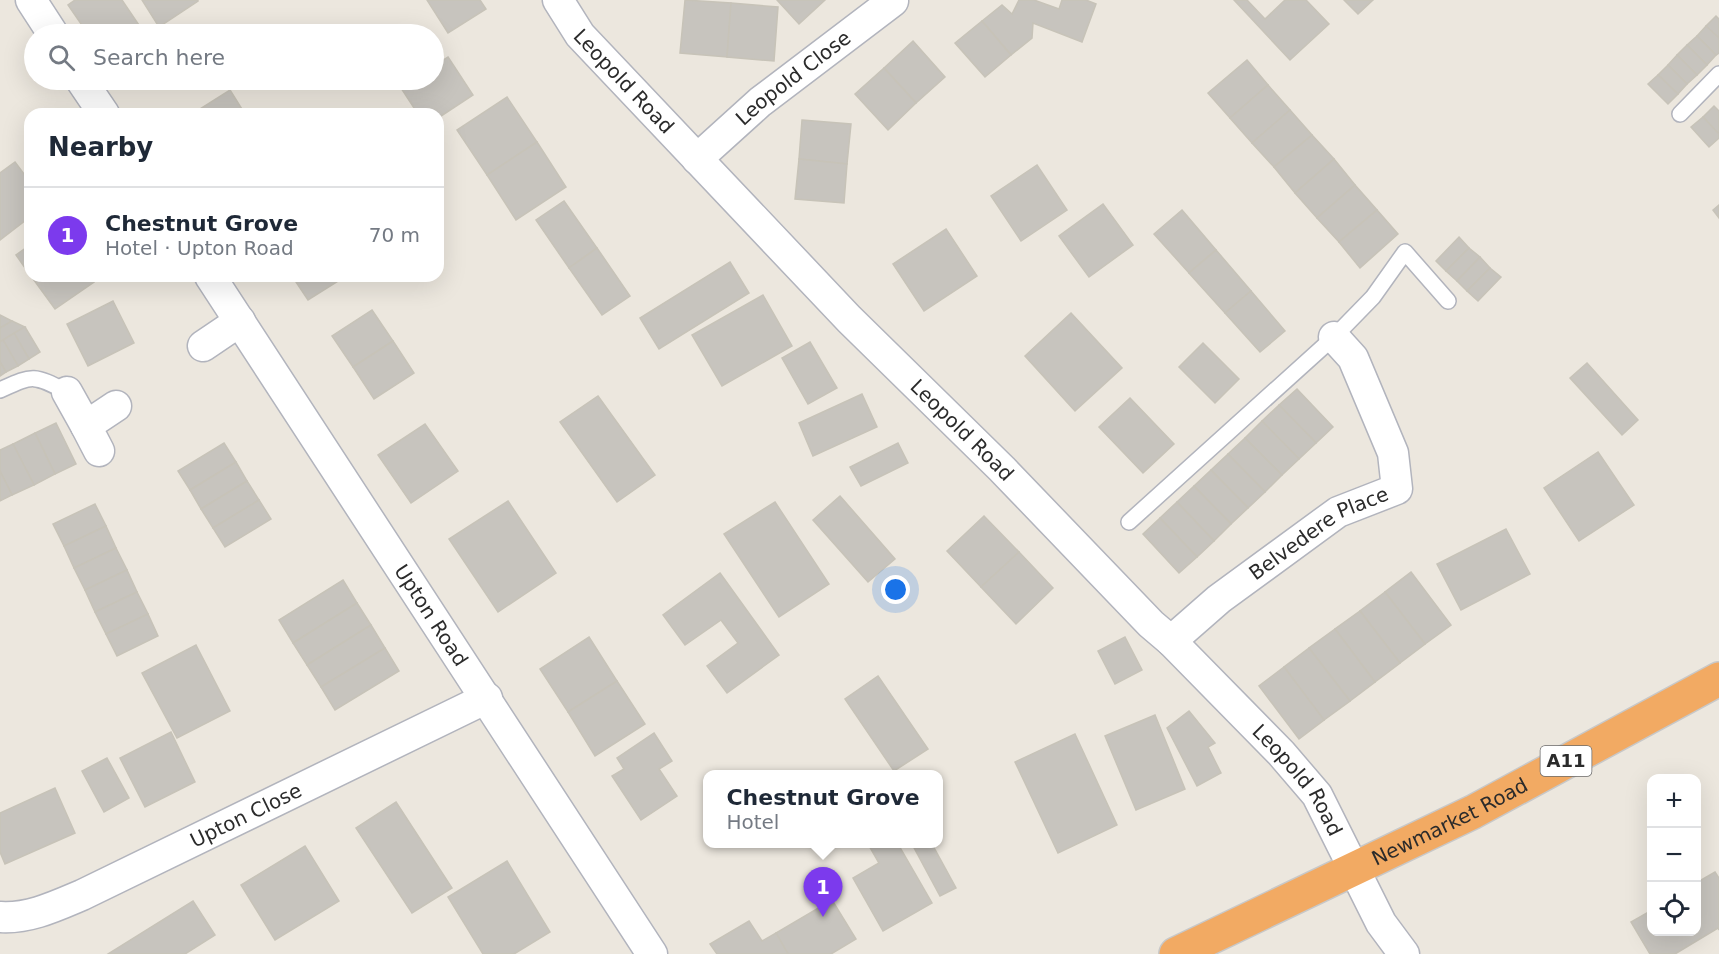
<!DOCTYPE html>
<meta charset="utf-8">
<style>
body{margin:0;font-family:"DejaVu Sans",sans-serif;background:#f2f2f3;color:#1f2937}
.controls{position:absolute;right:18px;bottom:18px;display:grid;overflow:hidden;border-radius:12px;box-shadow:0 6px 24px #0002}
.controls button{width:54px;height:54px;display:grid;place-items:center;padding:0;border:0;border-bottom:2px solid #e0e1e3;background:#fff;color:#1f2937;font:30px sans-serif}
.you{position:absolute;left:896px;top:590px;width:21px;height:21px;margin:-15px;border:4px solid #fff;border-radius:50%;background:#1a73e8;box-shadow:0 0 0 9px #1a73e833}
.badge{display:grid;place-items:center;width:39px;height:39px;border-radius:50%;background:#7c3aed;color:#fff;font-size:20px;font-weight:700}
.pin{position:absolute;translate:-50% -50px;filter:drop-shadow(0 2px 3px #0008)}
.pin::after{content:'';position:absolute;top:32px;width:21px;height:18px;background:inherit;clip-path:polygon(0 0,100% 0,50% 100%)}
.popup{position:absolute;left:703px;top:770px;width:240px;height:78px;box-sizing:border-box;display:grid;place-content:center;border-radius:12px;background:#fff;filter:drop-shadow(0 2px 4px #0005);font-size:20px;white-space:nowrap;color:#747a83}
.popup b{font-size:22px;color:#1f2937}
.popup::after{content:'';position:absolute;left:50%;top:100%;margin-left:-12px;border:12px solid transparent;border-top-color:#fff}
.list{margin:0;padding:0;list-style:none}
h2{display:flex;justify-content:space-between;align-items:center;height:78px;margin:0;padding:0 24px;font-size:26px}
h2 small{font-size:20px;font-weight:400;color:#747a83}
.list li{display:grid;grid-template-columns:39px 1fr auto;gap:18px;align-items:center;box-sizing:border-box;height:96px;padding:0 24px;border-top:2px solid #e0e1e3}
.list b{display:block;font-size:22px;white-space:nowrap}
.list p{margin:0;font-size:20px;white-space:nowrap;color:#747a83}
.list em{font-size:20px;font-style:normal;color:#747a83}
.icon{flex:none;width:33px;height:33px;fill:none;stroke:currentColor;stroke-width:2;stroke-linecap:round;stroke-linejoin:round}
.map{position:relative;flex:none;width:1719px;height:954px;overflow:hidden}
.search{position:absolute;background:#fff;box-shadow:0 6px 24px #0002;left:24px;top:24px;width:420px;height:66px;display:flex;align-items:center;gap:15px;box-sizing:border-box;padding:0 21px;border-radius:33px;color:#747a83;font-size:22px}
.panel{position:absolute;background:#fff;box-shadow:0 6px 24px #0002;left:24px;top:108px;width:420px;height:174px;border-radius:18px}
.map>svg:first-child{display:block}
</style>
<div class="map">
<svg width="1719" height="954" viewBox="0 0 1719 954">
<rect width="100%" height="100%" fill="#ece7de"/>
<g fill="#c7c4be" stroke="#c7c3b8" stroke-width="1.5">
<path d="M75 0H122L145 34H88L68 5Z"/>
<path d="M142 0H198V1L159 27Z"/>
<path d="M427 0H480L486 9 448 33Z"/>
<path d="M685 0 731 3 727 57 680 53Z"/>
<path d="M777 0H825L799 24Z"/>
<path d="M1019 0H1034L1059 9 1062 0H1086L1096 4 1082 42 1033 23 1032 38 1011 55 982 21 1002 5 1012 14Z"/>
<path d="M1234 0H1247L1265 19 1285 0H1306L1329 24 1290 60Z"/>
<path d="M1344 0H1373L1358 14Z"/>
<path d="M731 3 778 7 774 61 727 57Z"/>
<path d="M1716 16 1719 19V38L1706 26Z"/>
<path d="M982 21 1011 55 985 77 955 43Z"/>
<path d="M1706 26 1719 38V53L1716 55 1697 36Z"/>
<path d="M1697 36 1716 55 1707 65 1687 45Z"/>
<path d="M913 41 945 77 916 103 884 68Z"/>
<path d="M1687 45 1707 65 1697 75 1677 55Z"/>
<path d="M1677 55 1697 75 1687 84 1668 65Z"/>
<path d="M448 57 473 95 438 118V114H418L401 88 414 80H434V66Z"/>
<path d="M1247 60 1268 85 1230 118 1208 93Z"/>
<path d="M1668 65 1687 84 1678 94 1658 75Z"/>
<path d="M884 68 916 103 888 130 855 94Z"/>
<path d="M1658 75 1678 94 1668 104 1648 84Z"/>
<path d="M1268 85 1290 110 1252 143 1230 118Z"/>
<path d="M230 90 245 114H192Z"/>
<path d="M507 97 537 142 487 175 457 130Z"/>
<path d="M1714 106 1719 111V134L1703 117Z"/>
<path d="M1290 110 1312 135 1274 167 1252 143Z"/>
<path d="M1703 117 1719 134V138L1709 147 1691 127Z"/>
<path d="M802 120 851 124 847 164 799 159Z"/>
<path d="M1312 135 1334 159 1295 193 1274 167Z"/>
<path d="M537 142 566 187 516 220 487 175Z"/>
<path d="M799 159 847 164 844 203 795 199Z"/>
<path d="M1334 159 1355 185 1317 218 1295 193Z"/>
<path d="M15 162 30 182V217L0 240V173Z"/>
<path d="M1037 165 1067 210 1021 241 991 196Z"/>
<path d="M1355 185 1377 210 1339 242 1317 218Z"/>
<path d="M564 201 597 248 569 268 536 220Z"/>
<path d="M1103 204 1133 245 1089 277 1059 236Z"/>
<path d="M1719 205V218L1713 210Z"/>
<path d="M1182 210 1216 250 1189 273 1154 234Z"/>
<path d="M1377 210 1398 234 1360 268 1339 242Z"/>
<path d="M946 229 977 276 924 311 893 264Z"/>
<path d="M1459 237 1469 248 1446 271 1436 261Z"/>
<path d="M30 245V275L16 255Z"/>
<path d="M597 248 630 296 602 315 569 268Z"/>
<path d="M1469 248 1480 257 1457 281 1446 271Z"/>
<path d="M1216 250 1251 291 1225 313 1189 273Z"/>
<path d="M1480 257 1490 268 1467 291 1457 281Z"/>
<path d="M730 262 749 293 659 349 640 318Z"/>
<path d="M1490 268 1501 277 1478 301 1467 291Z"/>
<path d="M31 276H89L94 282 55 309Z"/>
<path d="M292 276H342L343 278 308 300Z"/>
<path d="M1251 291 1285 331 1260 352 1225 313Z"/>
<path d="M763 295 792 346 722 386 692 335Z"/>
<path d="M113 301 134 343 88 366 67 324Z"/>
<path d="M372 310 393 341 353 367 332 336Z"/>
<path d="M1071 313 1122 368 1075 411 1025 356Z"/>
<path d="M0 315 12 321 0 328Z"/>
<path d="M12 321 25 327 0 342V328Z"/>
<path d="M25 327 40 352 29 359 14 333Z"/>
<path d="M14 333 29 359 18 366 3 340Z"/>
<path d="M3 340 18 366 6 372 0 362V342Z"/>
<path d="M393 341 414 373 374 399 353 367Z"/>
<path d="M810 342 837 388 808 404 782 358Z"/>
<path d="M1203 343 1239 379 1215 403 1179 367Z"/>
<path d="M0 362 6 372 0 376Z"/>
<path d="M1587 363 1638 420 1622 435 1570 378Z"/>
<path d="M1297 389 1333 427 1316 443 1279 405Z"/>
<path d="M862 394 877 427 813 456 799 423Z"/>
<path d="M598 396 655 475 617 502 560 422Z"/>
<path d="M1130 398 1174 444 1143 473 1099 427Z"/>
<path d="M1279 405 1316 443 1299 459 1262 421Z"/>
<path d="M1262 421 1299 459 1282 475 1245 438Z"/>
<path d="M56 423 76 464 55 474 35 433Z"/>
<path d="M425 424 458 471 411 503 378 455Z"/>
<path d="M35 433 55 474 34 485 13 444Z"/>
<path d="M1245 438 1282 475 1265 492 1228 454Z"/>
<path d="M224 443 236 462 190 490 178 471Z"/>
<path d="M898 443 908 463 861 486 850 467Z"/>
<path d="M13 444 34 485 12 495 0 471V450Z"/>
<path d="M1598 452 1634 505 1579 541 1544 488Z"/>
<path d="M1228 454 1265 492 1248 508 1211 470Z"/>
<path d="M236 462 247 481 201 509 190 490Z"/>
<path d="M1211 470 1248 508 1231 524 1194 486Z"/>
<path d="M0 471 12 495 0 501Z"/>
<path d="M247 481 259 500 213 528 201 509Z"/>
<path d="M1194 486 1231 524 1214 541 1177 502Z"/>
<path d="M840 496 895 559 868 582 813 520Z"/>
<path d="M259 500 271 519 225 547 213 528Z"/>
<path d="M508 501 556 573 498 612 449 539Z"/>
<path d="M775 502 829 584 779 617 724 534Z"/>
<path d="M1177 502 1214 541 1197 557 1160 518Z"/>
<path d="M95 504 106 526 64 546 53 524Z"/>
<path d="M984 516 1019 552 981 587 947 551Z"/>
<path d="M1160 518 1197 557 1179 573 1143 534Z"/>
<path d="M106 526 116 548 74 568 64 546Z"/>
<path d="M1506 529 1530 574 1461 610 1437 564Z"/>
<path d="M116 548 127 570 85 590 74 568Z"/>
<path d="M1019 552 1053 588 1016 624 981 587Z"/>
<path d="M127 570 137 592 95 612 85 590Z"/>
<path d="M1411 572 1451 625 1425 644 1385 592Z"/>
<path d="M720 573 779 655 727 693 707 666 738 643 721 620 685 645 663 615Z"/>
<path d="M343 580 357 603 293 643 279 620Z"/>
<path d="M137 592 148 614 106 634 95 612Z"/>
<path d="M1385 592 1425 644 1400 663 1360 611Z"/>
<path d="M357 603 371 625 307 665 293 643Z"/>
<path d="M1360 611 1400 663 1375 682 1335 629Z"/>
<path d="M148 614 158 636 117 656 106 634Z"/>
<path d="M371 625 385 648 321 687 307 665Z"/>
<path d="M1335 629 1375 682 1350 701 1309 648Z"/>
<path d="M589 637 617 681 568 712 540 669Z"/>
<path d="M1125 637 1142 670 1115 684 1098 651Z"/>
<path d="M196 645 230 711 177 738 142 673Z"/>
<path d="M385 648 399 671 335 710 321 687Z"/>
<path d="M1309 648 1350 701 1324 720 1284 667Z"/>
<path d="M1284 667 1324 720 1299 739 1259 686Z"/>
<path d="M878 676 928 749 894 771 845 699Z"/>
<path d="M617 681 645 724 595 756 568 712Z"/>
<path d="M1189 711 1215 743 1208 747 1221 773 1197 786 1167 728Z"/>
<path d="M1155 715 1185 789 1136 810 1105 736Z"/>
<path d="M171 732 195 782 145 807 120 758Z"/>
<path d="M654 733 672 761 659 769 677 796 641 820 612 776 624 769 617 758Z"/>
<path d="M1075 734 1117 825 1058 853 1015 762Z"/>
<path d="M107 758 129 798 104 812 82 771Z"/>
<path d="M55 788 75 833 5 864 0 852V813Z"/>
<path d="M396 802 452 888 412 913 356 828Z"/>
<path d="M868 844H898L932 903 883 931 853 878 879 863Z"/>
<path d="M912 844H932L956 888 940 896Z"/>
<path d="M305 846 339 901 275 940 241 885Z"/>
<path d="M507 861 550 932 514 954H483L448 897Z"/>
<path d="M1715 872 1719 878V930L1718 928 1675 954H1650L1631 922 1652 910V932H1696V883Z"/>
<path d="M832 900 856 939 831 954H788L776 933Z"/>
<path d="M193 901 215 935 185 954H108Z"/>
<path d="M749 921 762 941 776 933 788 954H717L710 944Z"/>
</g>
<g fill="none" stroke-linecap="round" stroke-linejoin="round">
<defs>
<g id="lane">
<path d="M1680 114 1719 74"/>
<path d="M0 390C33 375 33 374 67 392"/>
<path d="M1129 522 1334 337 1373 297 1405 252 1448 301"/>
</g>
<g id="street">
<path d="M31 0 53 34"/>
<path id="s1" d="M558 0 580 35 849 319 1002 469 1151 624 1171 641 1281 753 1317 795 1381 923 1404 954"/>
<path d="M81 80 104 114"/>
<path id="s2" d="M697 159 760 102 893 1"/>
<path id="s3" d="M210 276 652 954"/>
<path d="M203 346 240 321"/>
<path d="M67 392 86 426"/>
<path d="M99 451 86 426 116 406"/>
<path id="s4" d="M1171 641 1219 599 1338 512 1397 489 1393 453 1353 358 1334 337"/>
<path id="s5" d="M0 917C29 919 56 906 82 895L487 698"/>
</g>
<g id="highway">
<path id="s6" d="M1176 954 1473 812 1719 679"/>
</g>
</defs>
<use href="#lane" stroke="#b2b4bd" stroke-width="18"/>
<use href="#street" stroke="#b2b4bd" stroke-width="33"/>
<use href="#highway" stroke="#c8c8c8" stroke-width="36"/>
<use href="#lane" stroke="#fff" stroke-width="15"/>
<use href="#street" stroke="#fff" stroke-width="30"/>
<use href="#highway" stroke="#f2aa63" stroke-width="33"/>
</g>
<g text-anchor="middle" stroke-width="6" stroke-linejoin="round" paint-order="stroke">
<rect fill="#fff" stroke="#6b6b6b" stroke-width="1.5" x="1540.5" y="746" width="51" height="30" rx="4.5"/>
<g font-size="18" font-weight="bold" fill="#2b2b2b">
<text x="1566" y="767">A11</text>
</g>
<g font-size="20" fill="#2b2b2b" stroke="#fff">
<text dy="7" stroke="none"><textPath href="#s2" startOffset="126">Leopold Close</textPath></text>
<text dy="7" stroke="none"><textPath href="#s1" startOffset="105">Leopold Road</textPath></text>
<text dy="7" stroke="none"><textPath href="#s1" startOffset="591">Leopold Road</textPath></text>
<text dy="7" stroke="none"><textPath href="#s4" startOffset="184">Belvedere Place</textPath></text>
<text dy="7" stroke="none"><textPath href="#s3" startOffset="405">Upton Road</textPath></text>
<text dy="7" stroke="none"><textPath href="#s1" startOffset="1077">Leopold Road</textPath></text>
<text dy="7" stroke="none"><textPath href="#s5" startOffset="268">Upton Close</textPath></text>
<text dy="7" stroke="none"><textPath href="#s6" startOffset="304">Newmarket Road</textPath></text>
</g>
</g>
</svg>
<div class="controls">
<button>+</button>
<button>−</button>
<button><svg class="icon" aria-label="locate" viewBox="0 0 24 24"><circle cx="12" cy="12" r="6"/><path d="M12 2v4M12 18v4M2 12h4M18 12h4"/></svg></button>
</div>
<div class="you"></div>
<div class="pin badge" style="left:823px;top:917px">1</div>
<div class="popup"><b>Chestnut Grove</b>Hotel</div>
<div class="search"><svg class="icon" aria-label="search" viewBox="0 0 24 24"><circle cx="10" cy="10" r="6"/><path d="M15 15l6 6"/></svg>Search here</div>
<section class="panel">
<h2>Nearby<small></small></h2>
<ul class="list">
<li><span class="badge">1</span><div><b>Chestnut Grove</b><p>Hotel · Upton Road</p></div><em>70 m</em></li>
</ul>
</section>
</div>
